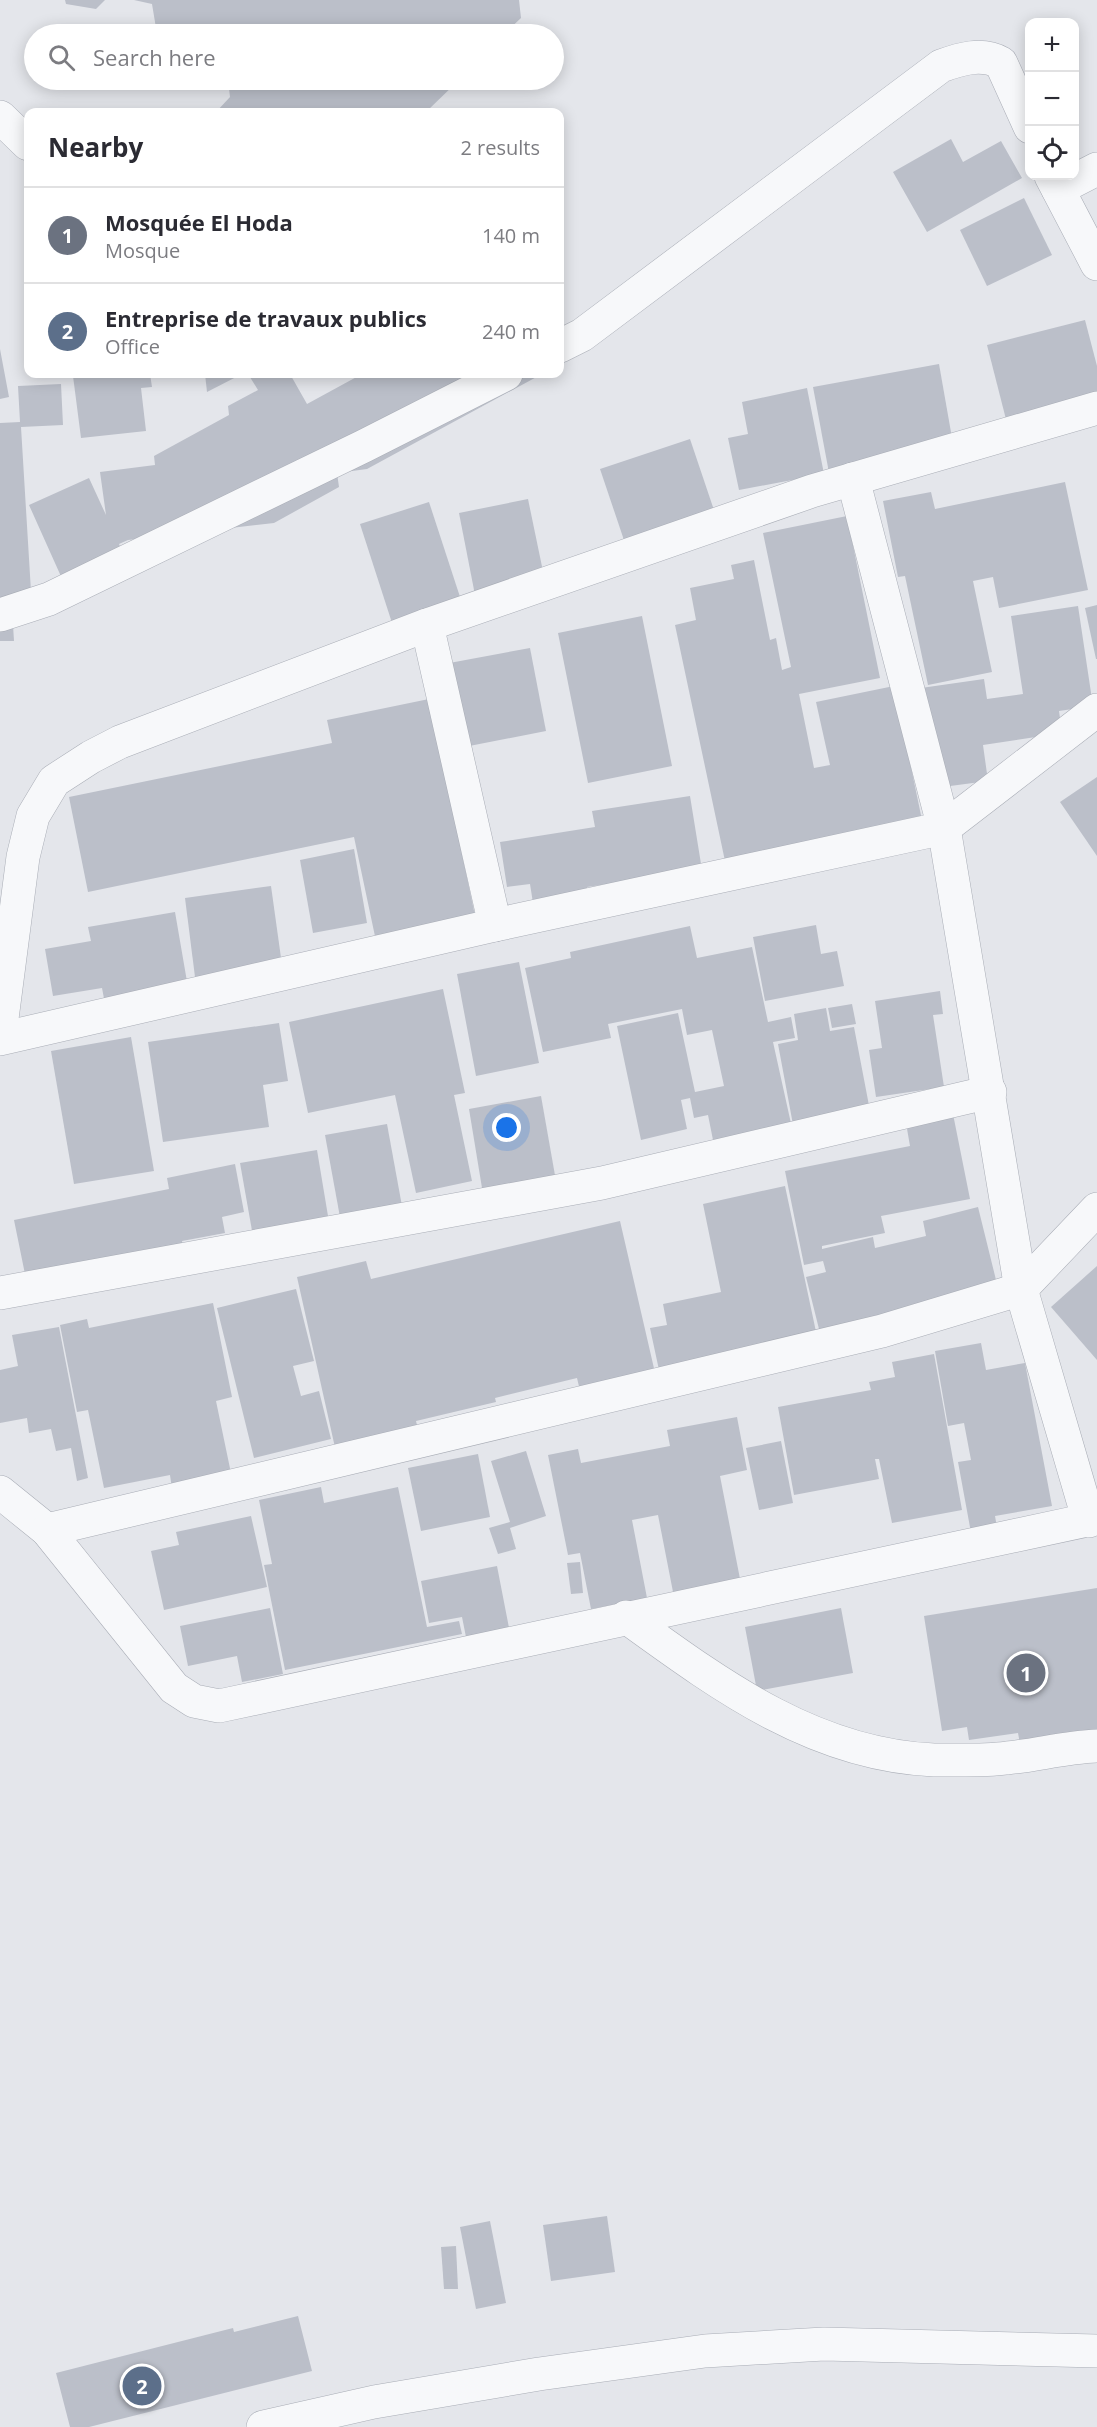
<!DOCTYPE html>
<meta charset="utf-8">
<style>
body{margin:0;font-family:"Open Sans",sans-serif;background:#f2f2f3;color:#2b2b33}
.controls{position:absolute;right:18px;top:18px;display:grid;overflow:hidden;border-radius:12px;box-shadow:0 3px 15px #0003}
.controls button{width:54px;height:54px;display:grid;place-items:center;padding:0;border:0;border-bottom:2px solid #e1e1e2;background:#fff;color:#2b2b33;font:30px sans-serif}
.you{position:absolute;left:507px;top:1128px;width:21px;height:21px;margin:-15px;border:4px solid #fff;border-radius:50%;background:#1a73e8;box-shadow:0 0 0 9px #1a73e833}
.badge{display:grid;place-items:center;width:39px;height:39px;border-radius:50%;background:#ea580c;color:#fff;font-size:20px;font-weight:700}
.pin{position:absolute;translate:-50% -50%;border:3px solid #fff;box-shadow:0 2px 6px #0006}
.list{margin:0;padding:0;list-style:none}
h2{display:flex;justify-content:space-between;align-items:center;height:78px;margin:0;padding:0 24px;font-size:26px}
h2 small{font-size:20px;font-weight:400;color:#7c7c81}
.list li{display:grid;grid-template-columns:39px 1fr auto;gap:18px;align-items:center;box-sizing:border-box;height:96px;padding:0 24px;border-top:2px solid #e1e1e2}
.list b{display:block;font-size:22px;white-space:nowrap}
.list p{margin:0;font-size:20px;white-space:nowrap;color:#7c7c81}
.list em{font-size:20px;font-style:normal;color:#7c7c81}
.icon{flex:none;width:33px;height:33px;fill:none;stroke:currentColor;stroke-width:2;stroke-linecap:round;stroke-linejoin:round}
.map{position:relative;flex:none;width:1097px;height:2427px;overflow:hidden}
.search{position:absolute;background:#fff;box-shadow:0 3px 15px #0003;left:24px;top:24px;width:540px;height:66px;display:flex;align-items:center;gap:15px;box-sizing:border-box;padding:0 21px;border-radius:33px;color:#7c7c81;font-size:22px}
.panel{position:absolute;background:#fff;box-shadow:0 3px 15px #0003;left:24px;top:108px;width:540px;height:270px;border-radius:12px}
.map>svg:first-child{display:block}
</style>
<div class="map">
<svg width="1097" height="2427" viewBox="0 0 1097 2427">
<rect width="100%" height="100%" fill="#e4e6eb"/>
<g fill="#bbbfc9">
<path d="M65 0H105L96 9 66 4Z"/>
<path d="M134 0H519L521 18 504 34H157L152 4Z"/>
<path d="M228 80H459L426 112H216L230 97Z"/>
<path d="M951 139 963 162 1001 141 1022 178 927 232 893 172Z"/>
<path d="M1024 198 1052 255 987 286 960 230Z"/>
<path d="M1085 320 1097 366V413L1010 435 987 345Z"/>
<path d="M0 349 9 397 0 399Z"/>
<path d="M939 364 955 455 830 478 813 387Z"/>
<path d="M93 374H150L152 387 141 388 146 431 81 438 73 376Z"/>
<path d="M205 374H242L207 392Z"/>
<path d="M248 374H290L307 404 362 374H542L367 469 337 473 339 487 274 523 128 540 119 544 128 565 68 592 29 505 89 478 106 515 100 472 155 465 154 456 229 415 228 406 258 390Z"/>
<path d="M61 384 63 425 21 427 32 608 12 609 14 641H0V423L20 422 18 386Z"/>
<path d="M807 388 824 474 739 490 728 438 748 434 742 402Z"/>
<path d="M690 439 717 519 627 549 600 469Z"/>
<path d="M1065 482 1088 590 999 608 993 577 973 581 992 672 928 685 905 576 898 577 883 501 931 492 935 509Z"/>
<path d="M528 499 545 581 475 595 459 513Z"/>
<path d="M429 502 462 603 393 626 360 524Z"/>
<path d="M847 516 880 678 799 694 814 768 830 765 816 702 894 686 922 820 725 861 675 625 696 620 690 588 734 579 731 565 754 560 770 640 776 638 782 670 791 667 763 533Z"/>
<path d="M1097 605V659H1096L1085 608Z"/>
<path d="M1078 606 1093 706 1059 711 1062 733 983 745 988 781 935 788 921 688 984 679 987 699 1023 694 1011 616Z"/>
<path d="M642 616 672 766 588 783 558 633Z"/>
<path d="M530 648 546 731 459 748 444 664Z"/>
<path d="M429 699 476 920 376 941 354 837 88 892 69 797 332 743 327 720Z"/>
<path d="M1097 777V856L1060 802Z"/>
<path d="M690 796 702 870 587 887 588 894 533 903 530 884 507 887 500 842 595 827 592 811Z"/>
<path d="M354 849 367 923 313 933 300 860Z"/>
<path d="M271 886 282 965 195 977 185 898Z"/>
<path d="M175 912 190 999 107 1014 102 988 53 996 45 949 91 941 88 927Z"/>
<path d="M816 925 821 954 837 951 844 986 765 1001 753 937Z"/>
<path d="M690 926 697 958 752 947 768 1022 791 1017 795 1038 773 1042 792 1128 714 1145 708 1115 694 1118 690 1098 681 1100 687 1129 641 1140 617 1026 678 1013 695 1092 724 1086 712 1030 687 1035 682 1009 608 1024 611 1038 543 1052 525 968 571 958 570 952Z"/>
<path d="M519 962 539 1063 476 1076 457 974Z"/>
<path d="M443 989 465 1093 454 1095 472 1181 416 1193 395 1095 308 1113 289 1022Z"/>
<path d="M940 991 943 1014 933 1015 944 1087 876 1097 869 1050 882 1048 875 1001Z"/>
<path d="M852 1004 856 1024 832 1028 828 1008Z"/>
<path d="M826 1008 830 1031 854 1027 871 1116 794 1130 778 1044 798 1040 794 1014Z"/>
<path d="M279 1023 288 1081 263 1085 269 1127 163 1142 148 1042Z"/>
<path d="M131 1037 154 1171 74 1184 51 1051Z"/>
<path d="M541 1096 556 1181 483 1194 469 1109Z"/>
<path d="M953 1114 970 1199 881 1216 885 1233 822 1246V1249L873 1237 875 1248 926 1236 923 1221 978 1207 997 1284 822 1341 806 1277 826 1272 823 1261 804 1265 785 1171 910 1146 906 1123Z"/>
<path d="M387 1124 406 1228 344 1239 325 1135Z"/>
<path d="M317 1150 333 1246 257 1259 240 1163Z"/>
<path d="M235 1164 244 1212 222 1217 225 1233 182 1241 187 1269 26 1279 14 1220 169 1189 167 1178Z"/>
<path d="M785 1186 822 1360 662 1384 650 1328 667 1325 663 1304 721 1292 703 1204Z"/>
<path d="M620 1221 656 1377 581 1395 577 1378 495 1398 496 1402 416 1421 421 1442 338 1461 297 1277 366 1261 371 1279Z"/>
<path d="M1097 1266V1360L1051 1307Z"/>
<path d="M296 1289 314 1361 293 1366 301 1396 319 1391 331 1439 254 1458 217 1308Z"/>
<path d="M213 1303 232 1397 216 1401 232 1478 172 1489 170 1475 104 1488 88 1410 77 1412 60 1325 87 1319 89 1328Z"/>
<path d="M59 1327 88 1478 77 1481 71 1448 56 1451 51 1429 29 1433 27 1418 0 1423V1370L18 1366 12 1335Z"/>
<path d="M981 1343 986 1370 1025 1363 1052 1506 995 1516 998 1533 972 1538 958 1462 971 1460 964 1423 948 1426 935 1351Z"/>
<path d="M934 1354 962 1510 892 1523 879 1459H875L879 1479 794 1495 778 1407 871 1390 869 1382 895 1377 892 1362Z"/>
<path d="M737 1417 747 1470 720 1476 741 1584 674 1597 658 1515 632 1520 647 1598 591 1609 580 1553 568 1555 548 1455 578 1449 581 1463 670 1446 667 1430Z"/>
<path d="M781 1441 793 1503 759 1510 746 1448Z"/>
<path d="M526 1451 546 1516 510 1528 516 1549 498 1554 489 1528 510 1522 491 1461Z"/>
<path d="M478 1454 490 1517 421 1531 408 1468Z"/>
<path d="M321 1487 324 1503 398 1487 427 1627 459 1621 462 1634 285 1670 264 1565 272 1564 259 1500Z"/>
<path d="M251 1516 267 1587 164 1610 151 1551 179 1545 176 1532Z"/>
<path d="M580 1562 583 1593 571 1594 567 1563Z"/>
<path d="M497 1566 510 1633 467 1642 462 1617 429 1623 421 1581Z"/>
<path d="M1097 1588V1731L1020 1744 1018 1733 969 1740 967 1727 942 1731 924 1616Z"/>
<path d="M270 1608 283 1674 242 1682 237 1656 188 1666 180 1626Z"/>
<path d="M841 1608 853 1673 757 1691 745 1627Z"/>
<path d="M607 2216 615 2272 551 2281 543 2225Z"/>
<path d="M490 2221 506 2303 476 2309 460 2227Z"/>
<path d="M456 2246 458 2289H444L441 2247Z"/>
<path d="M298 2316 312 2371 89 2427H70L56 2373 233 2328 234 2332Z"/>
</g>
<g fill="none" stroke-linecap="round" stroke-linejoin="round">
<defs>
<g id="minor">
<path d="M0 117 28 144"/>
<path d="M1051 176 1097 264"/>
<path d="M1058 189 1097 169"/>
<path d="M560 346 582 335 941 66C960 59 982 52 1001 63L1030 127"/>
<path d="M853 479 944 828 1021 1289 1089 1521"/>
<path d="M0 615 49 599 364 446 506 374"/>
<path d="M427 625 495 925"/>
<path d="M0 1034 23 857 33 816 54 781 91 757 120 742 427 625 812 491 1097 408"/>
<path d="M0 1039 495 925 944 828 1097 710"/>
<path d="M0 1293 602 1183 990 1092"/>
<path d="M0 1492 47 1530 174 1688 194 1701 219 1706 1097 1518"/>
<path d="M47 1530 882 1331 1021 1289 1097 1209"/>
<path d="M626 1617C720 1685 814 1755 934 1760 958 1760 984 1761 1007 1758 1038 1755 1066 1747 1097 1746"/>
<path d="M263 2427 374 2402 539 2374 705 2351 824 2344 1097 2351"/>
</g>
</defs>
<use href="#minor" stroke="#a9adb6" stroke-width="34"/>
<use href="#minor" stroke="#f7f8fa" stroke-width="33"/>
</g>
</svg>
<div class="controls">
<button>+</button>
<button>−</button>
<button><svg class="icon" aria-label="locate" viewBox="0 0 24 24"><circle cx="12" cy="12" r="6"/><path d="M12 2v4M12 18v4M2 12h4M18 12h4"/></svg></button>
</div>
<div class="you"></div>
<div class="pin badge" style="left:1026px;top:1673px;background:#6b7280">1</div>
<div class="pin badge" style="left:142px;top:2386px;background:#5c6f8a">2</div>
<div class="search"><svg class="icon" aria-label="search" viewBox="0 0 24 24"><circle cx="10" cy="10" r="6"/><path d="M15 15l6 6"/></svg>Search here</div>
<section class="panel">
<h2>Nearby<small>2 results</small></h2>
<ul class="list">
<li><span class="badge" style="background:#6b7280">1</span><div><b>Mosquée El Hoda</b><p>Mosque</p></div><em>140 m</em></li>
<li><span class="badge" style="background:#5c6f8a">2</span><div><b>Entreprise de travaux publics</b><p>Office</p></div><em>240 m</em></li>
</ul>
</section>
</div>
